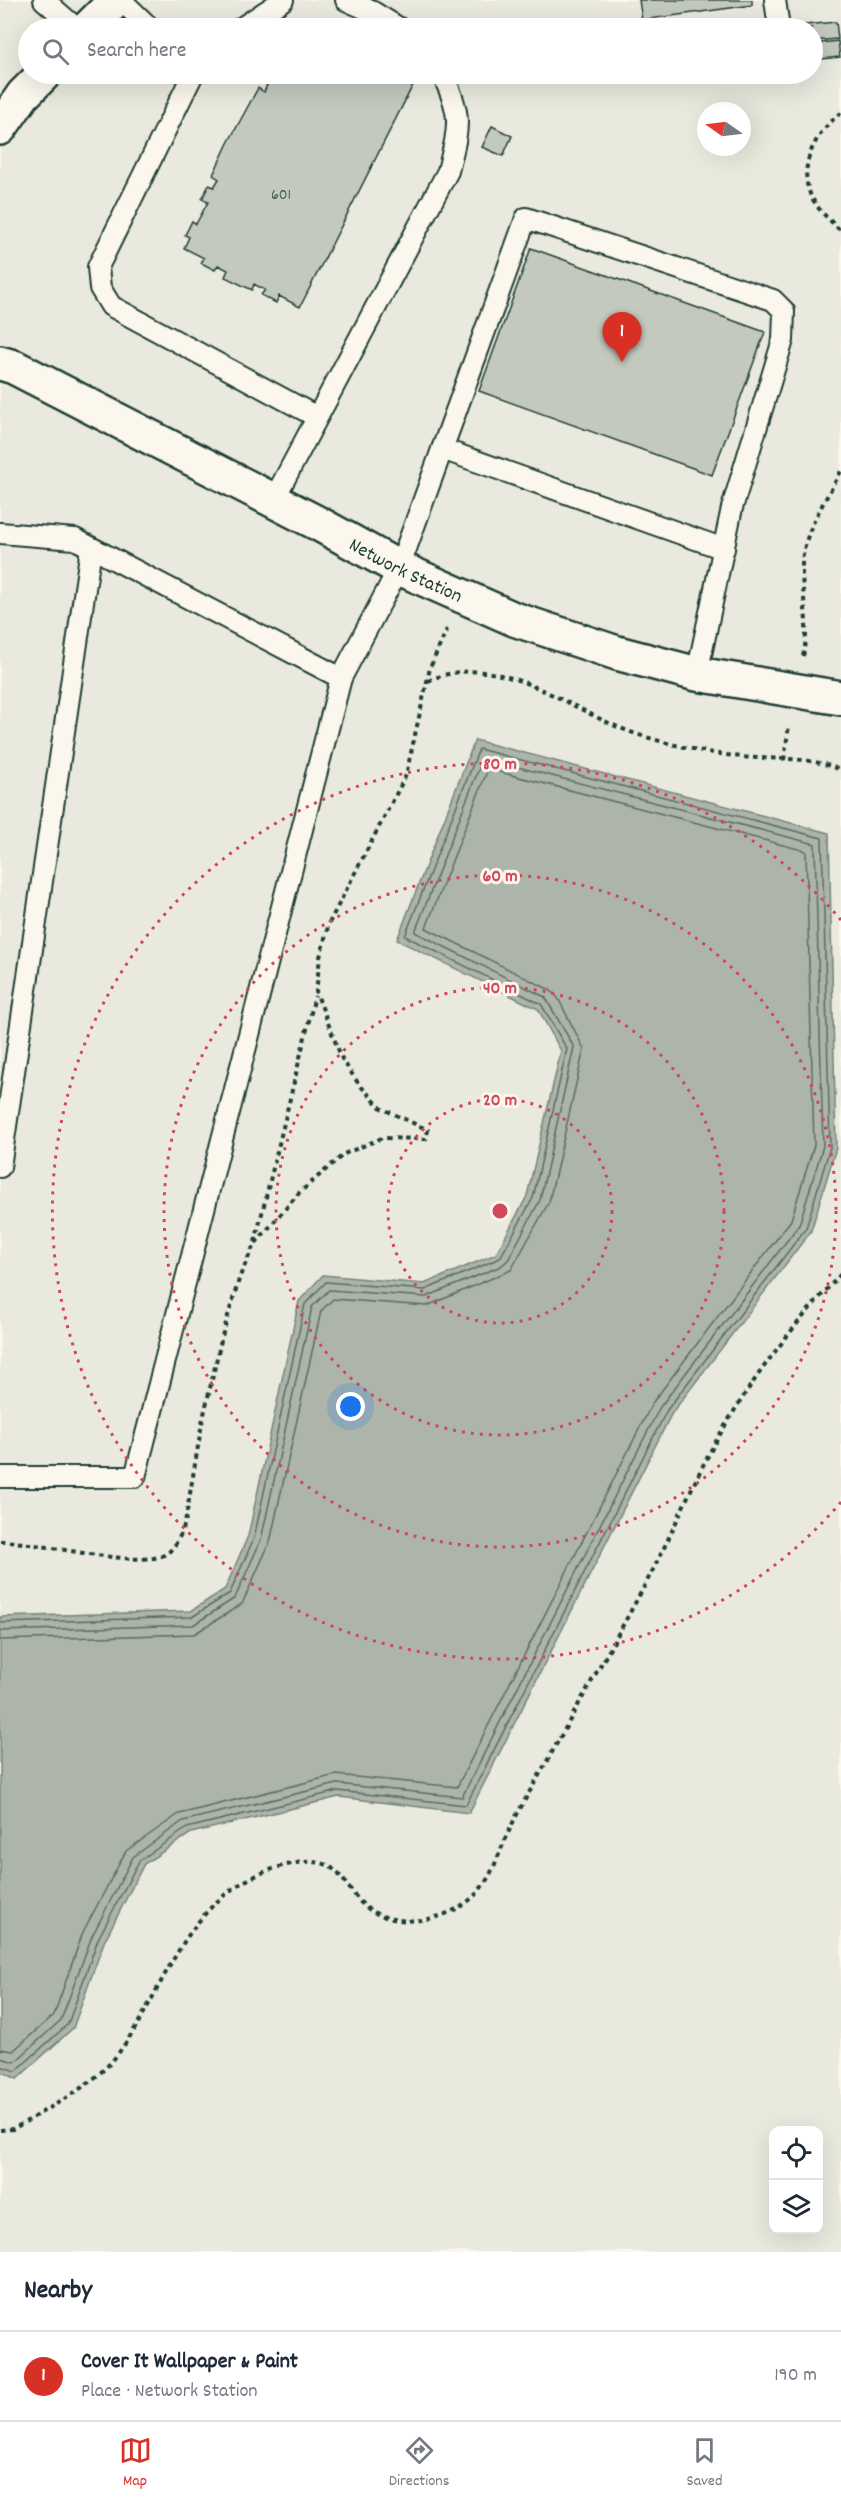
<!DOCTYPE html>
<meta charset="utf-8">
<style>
body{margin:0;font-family:Dekko,sans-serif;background:#f2f2f3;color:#1f2937}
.controls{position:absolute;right:18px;bottom:18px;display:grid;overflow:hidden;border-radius:12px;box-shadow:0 6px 24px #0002}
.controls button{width:54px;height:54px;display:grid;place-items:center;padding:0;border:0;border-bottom:2px solid #e0e1e3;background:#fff;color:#1f2937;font:30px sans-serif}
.compass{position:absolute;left:697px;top:102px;width:54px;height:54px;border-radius:50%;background:#fff;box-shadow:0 6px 24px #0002;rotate:284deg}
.you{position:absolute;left:351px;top:1407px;width:21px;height:21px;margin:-15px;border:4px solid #fff;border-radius:50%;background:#1a73e8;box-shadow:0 0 0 9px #1a73e833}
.badge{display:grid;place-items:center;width:39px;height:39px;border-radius:50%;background:#d93025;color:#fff;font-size:20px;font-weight:700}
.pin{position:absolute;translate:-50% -50px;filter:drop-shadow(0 2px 3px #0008)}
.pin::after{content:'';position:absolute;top:32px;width:21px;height:18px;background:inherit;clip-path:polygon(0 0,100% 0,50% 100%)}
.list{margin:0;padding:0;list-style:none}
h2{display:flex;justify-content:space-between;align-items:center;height:78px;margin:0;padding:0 24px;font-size:26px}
h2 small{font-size:20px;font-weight:400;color:#747a83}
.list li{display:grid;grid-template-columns:39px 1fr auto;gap:18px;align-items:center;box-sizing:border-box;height:90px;padding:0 24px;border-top:2px solid #e0e1e3}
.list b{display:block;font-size:22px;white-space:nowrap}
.list p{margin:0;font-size:20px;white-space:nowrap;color:#747a83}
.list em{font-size:20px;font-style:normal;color:#747a83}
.icon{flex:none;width:33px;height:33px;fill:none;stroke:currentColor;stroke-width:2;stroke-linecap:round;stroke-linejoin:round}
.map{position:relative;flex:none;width:841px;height:2252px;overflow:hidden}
.search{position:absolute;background:#fff;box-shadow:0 6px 24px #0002;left:18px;right:18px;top:18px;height:66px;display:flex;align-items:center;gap:15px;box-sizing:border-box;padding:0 21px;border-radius:33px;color:#747a83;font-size:22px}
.sheet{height:168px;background:#fff}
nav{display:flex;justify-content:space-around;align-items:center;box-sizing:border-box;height:84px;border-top:2px solid #e0e1e3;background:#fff;font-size:16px;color:#747a83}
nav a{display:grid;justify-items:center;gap:3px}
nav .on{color:#d93025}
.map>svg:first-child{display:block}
</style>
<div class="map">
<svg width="841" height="2252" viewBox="0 0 841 2252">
<rect width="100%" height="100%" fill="#fbf7ec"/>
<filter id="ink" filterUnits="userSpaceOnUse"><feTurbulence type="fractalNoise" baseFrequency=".0167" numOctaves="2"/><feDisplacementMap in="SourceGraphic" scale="12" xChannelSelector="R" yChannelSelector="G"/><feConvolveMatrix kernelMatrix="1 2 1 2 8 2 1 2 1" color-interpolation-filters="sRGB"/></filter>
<g filter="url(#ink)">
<path fill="#eae9de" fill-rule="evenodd" d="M0 0H841V2252H0ZM28 28H812V74H28ZM706 111H742V147H706ZM774 2130H818V2230H774Z"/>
<path fill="#adb4aa" stroke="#74847b" stroke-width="1.5" d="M475 740 829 833 836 1148 811 1231 672 1413 469 1813 339 1797 191 1833 144 1864 104 1942 73 2028 17 2079 0 2071V1617L191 1611 225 1589 248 1536 299 1301 323 1275 424 1284 496 1254 527 1196 561 1051 538 1009 397 940Z"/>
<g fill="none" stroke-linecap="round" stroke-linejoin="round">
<g stroke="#586d63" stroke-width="1.5">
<path d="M0 1623 192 1617 230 1593 254 1538 305 1304 326 1282 425 1290 500 1258 533 1198 567 1049 541 1004 405 936 479 749 822 838 830 1147 806 1228 667 1410 466 1805 338 1791 187 1828 139 1861 98 1939 68 2024 16 2071 0 2066"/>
<path d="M0 1631 193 1625 235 1598 261 1540 312 1307 329 1290 426 1297 501 1266 508 1260 540 1200 574 1047 545 997 415 932 483 758 815 844 823 1146 799 1225 660 1407 462 1797 337 1784 183 1821 133 1857 92 1936 61 2020 15 2062 0 2058"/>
<path d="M0 1640 194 1634 242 1604 270 1542 321 1311 333 1299 427 1306 511 1270 549 1202 584 1049 558 998 550 990 426 928 488 769 806 851 814 1145 791 1220 653 1402 457 1787 336 1775 179 1814 126 1851 83 1932 54 2015 13 2051 0 2049"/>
</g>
</g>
<g fill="#c4c9be" stroke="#1f3d34" stroke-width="1.5">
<path d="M639 0H752V5L642 20Z"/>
<path d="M299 22 312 28H296Z"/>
<path d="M836 22 838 39 812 41V28H805V25Z"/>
<path d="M838 41 840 57 812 60V44Z"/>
<path d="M267 74H400L415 81 300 307 279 296 276 303 261 295 265 290 254 284 252 290 225 277 228 270 218 265 215 270 201 263 204 258 184 248 189 237 185 235 192 221 196 224 208 202 202 199 209 185 214 187 219 179 213 175 228 143 258 88 264 92 267 85 262 82Z"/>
<path d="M492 126 512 136 503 156 482 147Z"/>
<path d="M531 248 765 332 712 475 479 391Z"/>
</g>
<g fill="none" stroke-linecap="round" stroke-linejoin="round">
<defs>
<g id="service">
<path d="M44 0 76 28"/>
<path d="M121 0 150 28"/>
<path d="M346 0 373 12 399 28"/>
<path d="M775 0 779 28"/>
<path d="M241 28 283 0"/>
<path d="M193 74 98 267 100 288 111 306 317 417"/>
<path d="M442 449 724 549"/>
<path d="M273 501 448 171C459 127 463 115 442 74"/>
<path d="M0 533 75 539 341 678"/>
<path d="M0 1167 91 548"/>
<path d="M0 1477H135L341 678 399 568 526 218 773 300 784 311 783 340 732 508 697 674"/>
</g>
<g id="minor">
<path d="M88 28 116 0"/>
<path d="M0 128 23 95 44 74"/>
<path id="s1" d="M0 363 14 367 321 525 399 568 514 619 617 653 697 674 841 698"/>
</g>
</defs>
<use href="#service" stroke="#1f3d34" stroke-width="24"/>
<use href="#minor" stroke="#1f3d34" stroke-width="38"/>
<g stroke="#1f3d34" stroke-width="4" stroke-dasharray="4.5 4.5" stroke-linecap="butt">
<path d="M841 113C814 133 794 172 815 203 822 214 832 222 841 231"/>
<path d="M803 656C811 624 801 596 802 564 804 530 826 500 841 471"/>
<path d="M428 681C500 647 570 712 636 734 668 744 701 752 734 756 768 761 811 754 841 771"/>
<path d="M784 760 789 725"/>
<path d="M255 1242 315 996"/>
<path d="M0 1541C36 1541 140 1570 166 1554 176 1548 181 1534 185 1523L202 1423 222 1336 240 1276 254 1245 299 1193 344 1154 382 1138 426 1139 428 1130 381 1108 358 1083 342 1059 316 992 320 957 329 923 406 775 430 668 447 629"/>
<path d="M0 2130 13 2129 27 2121C57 2103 95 2084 117 2055 165 1992 182 1905 262 1873 279 1866 310 1857 327 1865 344 1874 352 1897 367 1908 400 1932 458 1920 481 1888 495 1871 500 1848 510 1829 520 1807 533 1786 545 1765 581 1699 619 1634 654 1568 675 1527 692 1484 715 1443 750 1381 792 1326 841 1274"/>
</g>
<use href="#service" stroke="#fbf7ec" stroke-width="20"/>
<use href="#minor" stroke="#fbf7ec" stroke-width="33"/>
</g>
</g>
<g fill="none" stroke="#d1495b" stroke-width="3" stroke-dasharray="3 6">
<circle cx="500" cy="1211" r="112"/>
<circle cx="500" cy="1211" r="224"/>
<circle cx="500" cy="1211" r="336"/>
<path d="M841 1502A448 448 0 1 1 841 920"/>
</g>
<g text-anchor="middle" stroke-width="6" stroke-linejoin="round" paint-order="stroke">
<g font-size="16" fill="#486056">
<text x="281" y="199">601</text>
</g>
<g font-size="20" fill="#1f3d34" stroke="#fbf7ec">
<text dy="7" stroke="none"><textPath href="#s1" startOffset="456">Network Station</textPath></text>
</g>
</g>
<circle cx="500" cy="1211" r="9" fill="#d1495b" stroke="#fbf7ec" stroke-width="3"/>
<g font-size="18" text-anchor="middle" font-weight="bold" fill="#d1495b" stroke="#fbf7ec" stroke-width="6" stroke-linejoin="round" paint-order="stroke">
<text x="500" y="769">80 m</text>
<text x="500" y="881">60 m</text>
<text x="500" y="993">40 m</text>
<text x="500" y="1105">20 m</text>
</g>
</svg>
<div class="controls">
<button><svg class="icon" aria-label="locate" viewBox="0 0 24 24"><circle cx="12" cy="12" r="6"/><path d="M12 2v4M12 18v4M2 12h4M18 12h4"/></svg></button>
<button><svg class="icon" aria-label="layers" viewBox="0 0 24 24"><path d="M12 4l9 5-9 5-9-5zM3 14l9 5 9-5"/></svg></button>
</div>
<svg class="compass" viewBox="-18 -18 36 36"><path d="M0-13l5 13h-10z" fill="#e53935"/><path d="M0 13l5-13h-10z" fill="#747a83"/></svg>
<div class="you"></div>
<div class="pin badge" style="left:622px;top:362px">1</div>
<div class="search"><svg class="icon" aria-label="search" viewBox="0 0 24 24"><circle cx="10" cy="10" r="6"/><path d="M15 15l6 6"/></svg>Search here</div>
</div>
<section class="sheet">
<h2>Nearby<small></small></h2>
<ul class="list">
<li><span class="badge">1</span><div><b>Cover It Wallpaper &amp; Paint</b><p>Place · Network Station</p></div><em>190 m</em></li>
</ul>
</section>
<nav>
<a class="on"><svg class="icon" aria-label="map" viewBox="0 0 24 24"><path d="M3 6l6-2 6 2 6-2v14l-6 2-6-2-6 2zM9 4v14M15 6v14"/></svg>Map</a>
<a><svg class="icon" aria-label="directions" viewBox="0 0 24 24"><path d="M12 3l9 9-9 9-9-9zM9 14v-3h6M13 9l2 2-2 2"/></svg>Directions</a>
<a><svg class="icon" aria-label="saved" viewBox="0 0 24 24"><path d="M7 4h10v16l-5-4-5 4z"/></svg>Saved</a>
</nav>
